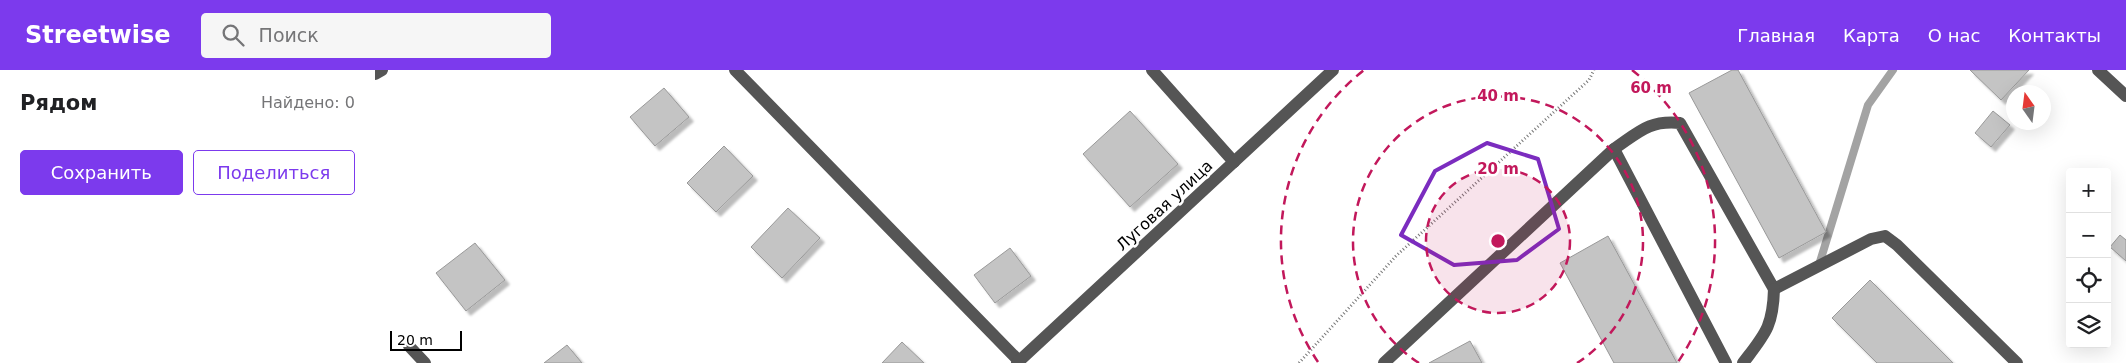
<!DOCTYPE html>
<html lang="ru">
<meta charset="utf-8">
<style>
body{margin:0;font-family:"DejaVu Sans",sans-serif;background:#f6f6f6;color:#202124}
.controls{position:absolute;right:15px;bottom:15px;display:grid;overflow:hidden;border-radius:5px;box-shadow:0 5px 20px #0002}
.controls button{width:45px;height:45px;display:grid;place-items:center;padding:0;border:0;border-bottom:1px solid #e0e0e0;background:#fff;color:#202124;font:25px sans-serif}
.compass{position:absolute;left:1631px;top:15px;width:45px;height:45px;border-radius:50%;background:#fff;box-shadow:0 5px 20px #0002;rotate:346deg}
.scale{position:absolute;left:15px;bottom:12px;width:72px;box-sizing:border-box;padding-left:5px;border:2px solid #000;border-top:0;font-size:14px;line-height:18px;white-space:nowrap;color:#000;-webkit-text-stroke:4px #fff;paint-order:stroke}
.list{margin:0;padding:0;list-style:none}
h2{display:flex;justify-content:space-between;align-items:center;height:65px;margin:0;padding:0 20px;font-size:21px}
h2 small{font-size:16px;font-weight:400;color:#757577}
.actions{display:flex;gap:10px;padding:15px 20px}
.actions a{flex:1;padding:11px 0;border:1px solid #7c3aed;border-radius:5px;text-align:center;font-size:18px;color:#7c3aed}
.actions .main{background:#7c3aed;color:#fff}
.icon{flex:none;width:28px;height:28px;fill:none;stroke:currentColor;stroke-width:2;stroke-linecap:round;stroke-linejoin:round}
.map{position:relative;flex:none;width:1751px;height:293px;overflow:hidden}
header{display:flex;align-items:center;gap:30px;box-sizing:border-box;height:70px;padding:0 25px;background:#7c3aed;color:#fff}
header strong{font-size:24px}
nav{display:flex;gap:28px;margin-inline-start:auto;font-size:18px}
.search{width:350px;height:45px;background:#f6f6f6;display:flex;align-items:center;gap:12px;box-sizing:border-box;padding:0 18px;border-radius:5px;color:#757577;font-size:19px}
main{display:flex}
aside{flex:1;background:#fff}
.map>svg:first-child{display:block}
</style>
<header>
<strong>Streetwise</strong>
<div class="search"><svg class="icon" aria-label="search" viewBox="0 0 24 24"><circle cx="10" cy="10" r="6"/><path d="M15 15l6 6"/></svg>Поиск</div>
<nav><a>Главная</a><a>Карта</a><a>О нас</a><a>Контакты</a></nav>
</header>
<main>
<aside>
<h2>Рядом<small>Найдено: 0</small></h2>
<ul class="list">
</ul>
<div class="actions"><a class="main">Сохранить</a><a>Поделиться</a></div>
</aside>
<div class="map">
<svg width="1751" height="293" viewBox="0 0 1751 293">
<defs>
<filter id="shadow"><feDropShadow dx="4.5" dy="4.5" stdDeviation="1" flood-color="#0004"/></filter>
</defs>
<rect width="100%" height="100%" fill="#fff"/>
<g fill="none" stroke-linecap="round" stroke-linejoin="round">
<path stroke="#a3a3a3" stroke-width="8" d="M1444 195 1493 35 1518 0"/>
</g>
<g fill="#c4c4c4" stroke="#999" filter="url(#shadow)">
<path d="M1357 0H1363L1451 162 1404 188 1314 23Z"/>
<path d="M1595 0H1654L1626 30Z"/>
<path d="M289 18 314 47 280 76 255 47Z"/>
<path d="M755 41 803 94 755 137 708 84Z"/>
<path d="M1618 41 1635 55 1616 77 1600 63Z"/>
<path d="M349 76 378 106 341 142 312 113Z"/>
<path d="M413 138 445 168 407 208 376 177Z"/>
<path d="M1745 165 1751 170V191L1735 177Z"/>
<path d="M1233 166 1302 293H1239L1185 193Z"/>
<path d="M100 173 130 210 91 241 61 203Z"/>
<path d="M635 178 656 206 620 233 599 205Z"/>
<path d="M1495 210 1578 293H1502L1457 248Z"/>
<path d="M1095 271 1107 293H1054Z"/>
<path d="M527 272 549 293H507Z"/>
<path d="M192 275 207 293H169Z"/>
</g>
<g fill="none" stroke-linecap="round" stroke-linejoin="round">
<path stroke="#777" stroke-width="3" stroke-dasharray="1 2.5" stroke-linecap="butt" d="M924 293 1021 186 1214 10 1219 0"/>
<g stroke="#555" stroke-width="12">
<path d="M360 0 644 291"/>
<path d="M777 0 859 92"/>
<path d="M1723 0 1751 26"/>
<path d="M0 4 7 0"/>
<path d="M1239 79 1351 293"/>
<path d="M34 276 50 293"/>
<path d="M642 293 958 0"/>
<path d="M1009 293 1239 79C1264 62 1274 50 1305 53L1399 219 1496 169 1510 166 1522 175 1642 293"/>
<path d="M1368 293C1390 264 1398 257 1399 219"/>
</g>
</g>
<path fill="none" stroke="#7b2cbf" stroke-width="4" stroke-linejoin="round" d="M1112 73 1163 89 1184 159 1142 190 1079 195 1026 165 1060 101Z"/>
<circle cx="1123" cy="171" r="72" fill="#c2185b" fill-opacity=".12"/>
<g fill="none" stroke="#c2185b" stroke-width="2.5" stroke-dasharray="9 6">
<circle cx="1123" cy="171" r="72"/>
<path d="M1044 293A145 145 0 1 1 1202 293"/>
<path d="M943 292A217 217 0 0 1 989 0M1257 0A217 217 0 0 1 1303 292"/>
</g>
<g text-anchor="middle" stroke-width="5" stroke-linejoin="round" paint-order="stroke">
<g font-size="16" fill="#000" stroke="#fff">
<text transform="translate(789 135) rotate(-43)" y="6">Луговая улица</text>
</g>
</g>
<circle cx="1123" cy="171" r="8" fill="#c2185b" stroke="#fff" stroke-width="2.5"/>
<g font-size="15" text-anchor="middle" font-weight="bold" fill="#c2185b" stroke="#fff" stroke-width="5" stroke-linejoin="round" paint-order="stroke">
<text x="1276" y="23">60 m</text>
<text x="1123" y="31">40 m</text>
<text x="1123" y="104">20 m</text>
</g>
</svg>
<div class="controls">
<button>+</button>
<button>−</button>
<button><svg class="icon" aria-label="locate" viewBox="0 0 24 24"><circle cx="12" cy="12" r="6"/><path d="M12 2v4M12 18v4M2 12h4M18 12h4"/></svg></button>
<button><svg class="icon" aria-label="layers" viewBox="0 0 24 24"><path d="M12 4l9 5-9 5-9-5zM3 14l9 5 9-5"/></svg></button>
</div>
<svg class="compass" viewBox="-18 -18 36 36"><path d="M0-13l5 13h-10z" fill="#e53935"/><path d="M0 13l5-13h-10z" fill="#757577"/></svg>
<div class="scale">20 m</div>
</div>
</main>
